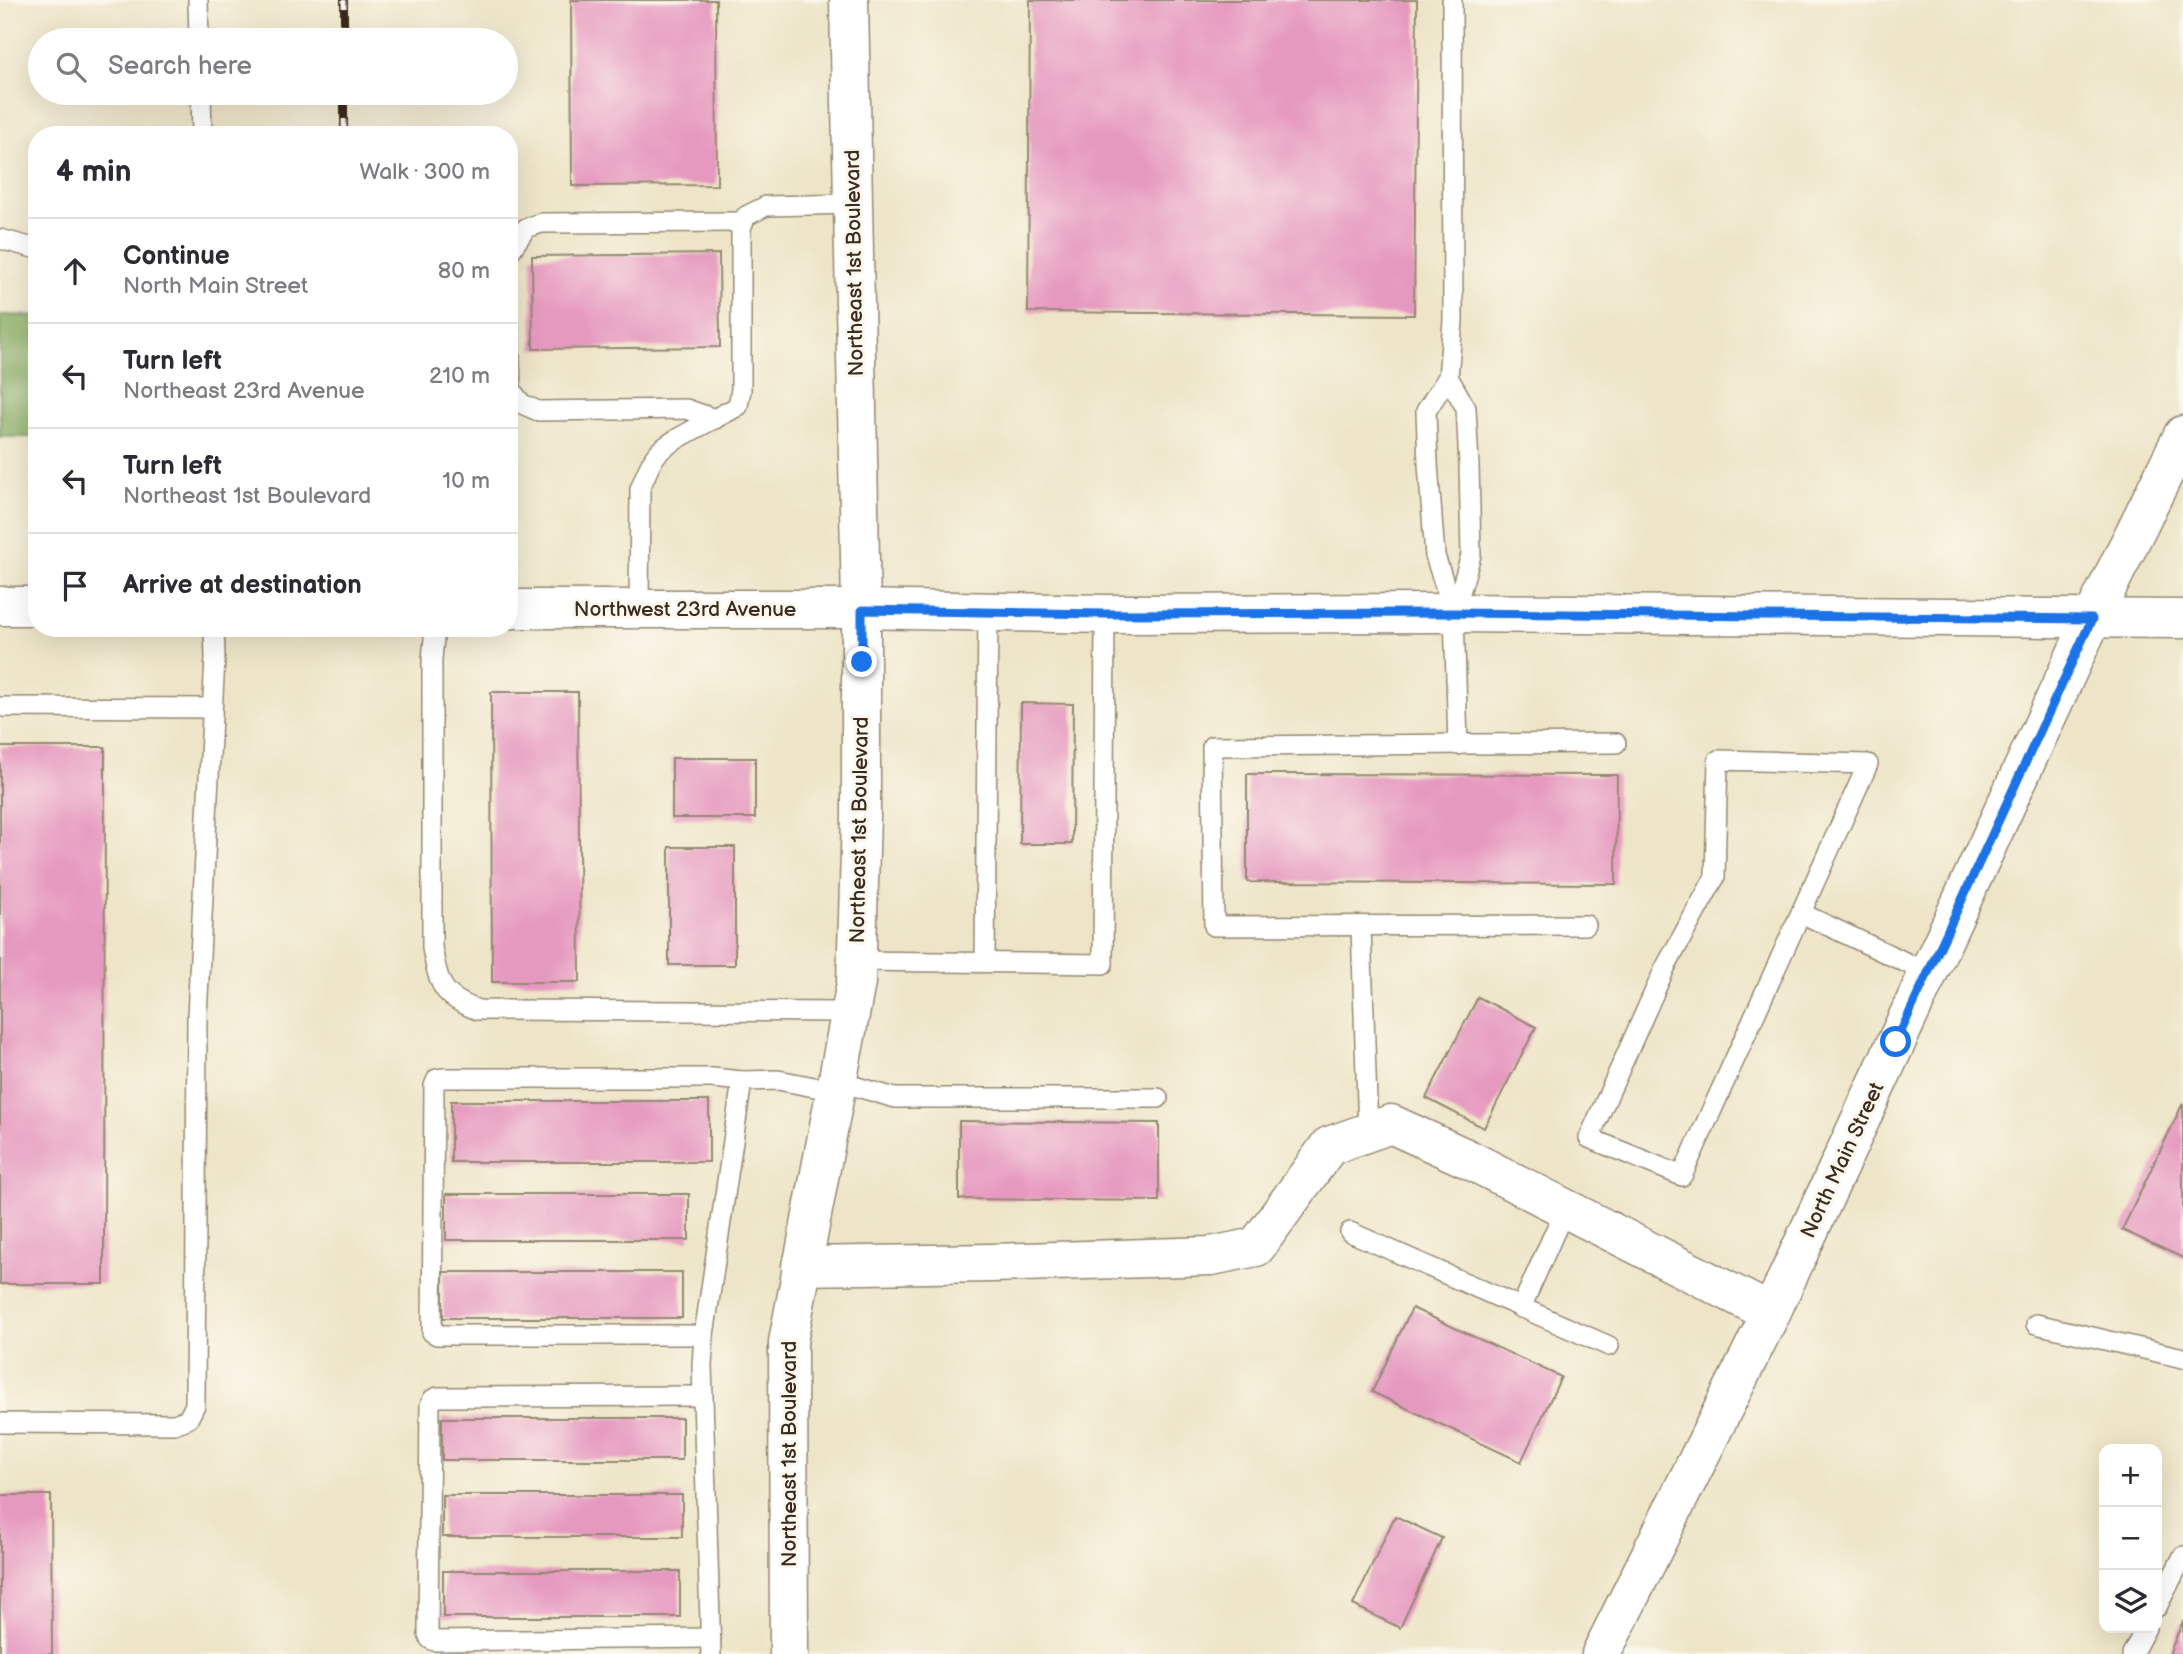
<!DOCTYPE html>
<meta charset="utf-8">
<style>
body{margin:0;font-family:"Balsamiq Sans",sans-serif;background:#f2f2f3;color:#2b2b33}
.controls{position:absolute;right:21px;bottom:21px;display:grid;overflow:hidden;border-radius:14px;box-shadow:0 7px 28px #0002}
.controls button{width:63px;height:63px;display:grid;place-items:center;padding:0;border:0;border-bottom:2px solid #e1e1e2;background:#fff;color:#2b2b33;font:35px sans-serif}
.stop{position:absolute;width:21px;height:21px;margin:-16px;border:5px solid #1a73e8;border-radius:50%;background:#fff}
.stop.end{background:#1a73e8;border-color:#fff;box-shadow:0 2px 7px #0008}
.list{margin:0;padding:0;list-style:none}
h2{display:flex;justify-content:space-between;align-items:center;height:91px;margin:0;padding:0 28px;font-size:30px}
h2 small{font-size:23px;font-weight:400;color:#7c7c81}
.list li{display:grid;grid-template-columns:46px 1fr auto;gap:21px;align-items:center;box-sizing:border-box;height:105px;padding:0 28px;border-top:2px solid #e1e1e2}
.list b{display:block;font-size:26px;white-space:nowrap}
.list p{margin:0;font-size:23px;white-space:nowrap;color:#7c7c81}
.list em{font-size:23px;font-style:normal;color:#7c7c81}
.icon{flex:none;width:38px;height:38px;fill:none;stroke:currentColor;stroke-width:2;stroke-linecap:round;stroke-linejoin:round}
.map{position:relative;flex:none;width:2183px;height:1654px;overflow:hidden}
.search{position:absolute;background:#fff;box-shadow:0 7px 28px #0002;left:28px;top:28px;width:490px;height:77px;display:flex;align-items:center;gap:18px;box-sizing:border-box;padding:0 24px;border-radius:38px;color:#7c7c81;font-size:26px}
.panel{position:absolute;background:#fff;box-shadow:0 7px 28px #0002;left:28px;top:126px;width:490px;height:511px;border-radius:28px}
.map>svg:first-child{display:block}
</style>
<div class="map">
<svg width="2183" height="1654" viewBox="0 0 2183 1654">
<rect width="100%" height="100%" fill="#fbf7ec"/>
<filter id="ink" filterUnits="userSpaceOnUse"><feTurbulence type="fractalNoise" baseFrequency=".0143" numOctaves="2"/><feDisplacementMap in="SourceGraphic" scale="14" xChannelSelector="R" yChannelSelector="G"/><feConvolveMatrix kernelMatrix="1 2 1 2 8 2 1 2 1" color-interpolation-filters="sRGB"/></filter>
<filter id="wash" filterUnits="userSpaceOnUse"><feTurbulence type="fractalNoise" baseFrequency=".00686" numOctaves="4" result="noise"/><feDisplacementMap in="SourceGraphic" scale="28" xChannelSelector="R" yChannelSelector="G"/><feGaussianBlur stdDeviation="1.57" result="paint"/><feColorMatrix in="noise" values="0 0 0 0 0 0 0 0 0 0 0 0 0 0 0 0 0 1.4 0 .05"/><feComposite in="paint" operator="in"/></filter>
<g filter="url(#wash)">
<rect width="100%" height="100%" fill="#eee5c8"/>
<path fill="#86ac62" stroke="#606b40" stroke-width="2" d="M0 315 37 316V437H0Z"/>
<g id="blocks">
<g fill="#e699bf">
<path d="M571 0H716L717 185 572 186Z"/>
<path d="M1030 0H1417L1414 315 1028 312Z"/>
<path d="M719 254 720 347 533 349 532 256Z"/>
<path d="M491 692H578L580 982H492Z"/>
<path d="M1021 703 1073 704 1072 844H1020Z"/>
<path d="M0 747H105L104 1284H0Z"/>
<rect x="672" y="758" width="83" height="60"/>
<path d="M1247 774 1617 775 1616 884 1247 882Z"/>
<rect x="669" y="847" width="66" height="118"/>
<path d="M1478 997 1536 1027 1484 1128 1426 1098Z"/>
<rect x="451" y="1101" width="258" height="61"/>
<path d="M2183 1103V1258L2122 1230Z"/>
<path d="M959 1121 1159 1123V1201L959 1199Z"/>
<rect x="446" y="1194" width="243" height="46"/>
<rect x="443" y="1272" width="239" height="46"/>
<path d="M1412 1308 1561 1377 1521 1462 1372 1392Z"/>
<rect x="442" y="1418" width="240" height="42"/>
<path d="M0 1495H51L52 1654H0Z"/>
<rect x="442" y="1495" width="240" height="42"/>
<path d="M1395 1516 1442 1538 1400 1628 1353 1605Z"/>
<rect x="443" y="1571" width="237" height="46"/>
<path d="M2183 1621V1654H2169Z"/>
</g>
</g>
</g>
<g filter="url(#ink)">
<use href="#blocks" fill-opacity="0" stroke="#948873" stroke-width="2"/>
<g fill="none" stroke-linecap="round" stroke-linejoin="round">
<defs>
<g id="service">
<path d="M198 0 199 40"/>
<path d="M1452 0 1453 321 1448 377 1426 411 1428 464 1435 556 1454 613 1458 745"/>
<path d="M201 93 202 135"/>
<path d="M0 239 37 249"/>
<path d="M509 253 526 228 541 223 743 222"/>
<path d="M509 327 511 390 522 404 538 411 686 409 715 419"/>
<path d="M1448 377 1466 408 1469 465 1471 555 1454 613"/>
<path d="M639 609 640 489C645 477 649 464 657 454 668 440 720 417 738 406L741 390V228L746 216 766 206 853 204"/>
<path d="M435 628 432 659V948C439 984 441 997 478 1010L850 1012"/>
<path d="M0 707 212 708"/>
<path d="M1718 760 1868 764 1682 1176 1589 1138 1665 968 1715 877Z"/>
<path d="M1801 913 1928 973"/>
<path d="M1586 925 1214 926 1212 746 1616 743"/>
<path d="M1361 926 1368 1132"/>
<path d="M856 961 1103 964 1105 614"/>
<path d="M985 962 988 611"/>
<path d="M837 1081 895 1098H1158"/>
<path d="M1350 1232 1609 1346"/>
<path d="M1521 1308 1565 1209"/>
<path d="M2036 1324 2183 1358"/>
<path d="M704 1335H437L432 1332 434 1086 437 1079 444 1078H712L742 1081"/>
<path d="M702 1396 438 1397 433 1399 430 1405 428 1634 430 1639 434 1641 711 1638"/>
<path d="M0 1423 174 1424 188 1419 195 1405 197 1016 215 657 214 628"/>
<path d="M2157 1607 2183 1556"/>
<path d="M711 1654 702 1365 704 1335 742 1081 778 1080 835 1091"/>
<path d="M2132 1654 2146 1628"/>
</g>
<g id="minor">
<path d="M801 1266 992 1263 1211 1256 1256 1247 1329 1146 1391 1124 1468 1159 1771 1313"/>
<path d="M789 1654 788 1342 856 983 861 817V609L849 0"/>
</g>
<g id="secondary">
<path d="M0 606H37"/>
<path d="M509 609H861L1105 614 1454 613 2183 619"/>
<path d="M1601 1654 1771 1313 2092 619 2183 435"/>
</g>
</defs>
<use href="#service" stroke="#948873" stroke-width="22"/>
<use href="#minor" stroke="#948873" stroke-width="41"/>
<use href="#secondary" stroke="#948873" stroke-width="41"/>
<use href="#service" stroke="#fff" stroke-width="19"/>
<use href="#minor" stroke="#fff" stroke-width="38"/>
<use href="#secondary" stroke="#fff" stroke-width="38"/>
<defs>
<g id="rail">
<path d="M344 40V0"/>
<path d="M344 135V93"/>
</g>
</defs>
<use href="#rail" stroke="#3b2a1e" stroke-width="8"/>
<use href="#rail" stroke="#fbf7ec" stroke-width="5" stroke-dasharray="16" stroke-linecap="butt"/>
</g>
</g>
<g fill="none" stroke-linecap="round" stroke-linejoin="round" filter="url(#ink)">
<path stroke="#1a73e8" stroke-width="9" d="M862 662V610L1105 614 1454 613 2092 619 1896 1042"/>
</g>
<g text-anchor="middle" stroke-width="6" stroke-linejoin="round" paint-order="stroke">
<g font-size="21" fill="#3b2a1e" stroke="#fbf7ec">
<text transform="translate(854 263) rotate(-91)" y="7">Northeast 1st Boulevard</text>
<text x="685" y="616">Northwest 23rd Avenue</text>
<text transform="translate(859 830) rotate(-89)" y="7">Northeast 1st Boulevard</text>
<text transform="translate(1842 1160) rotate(-65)" y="7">North Main Street</text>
<text transform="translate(789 1454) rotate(-90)" y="7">Northeast 1st Boulevard</text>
</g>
</g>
</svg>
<div class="controls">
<button>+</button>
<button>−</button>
<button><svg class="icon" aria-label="layers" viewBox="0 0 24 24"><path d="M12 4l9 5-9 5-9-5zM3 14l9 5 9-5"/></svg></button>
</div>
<div class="stop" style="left:1896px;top:1042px"></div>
<div class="stop end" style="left:862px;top:662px"></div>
<div class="search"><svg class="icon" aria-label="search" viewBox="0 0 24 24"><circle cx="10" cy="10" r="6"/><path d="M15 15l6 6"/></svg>Search here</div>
<section class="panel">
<h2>4 min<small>Walk · 300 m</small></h2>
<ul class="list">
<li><svg class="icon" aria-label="ahead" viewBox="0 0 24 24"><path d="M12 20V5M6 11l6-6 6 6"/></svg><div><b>Continue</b><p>North Main Street</p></div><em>80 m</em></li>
<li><svg class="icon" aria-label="left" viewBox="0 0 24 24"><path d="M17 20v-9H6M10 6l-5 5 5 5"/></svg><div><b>Turn left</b><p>Northeast 23rd Avenue</p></div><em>210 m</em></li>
<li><svg class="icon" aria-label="left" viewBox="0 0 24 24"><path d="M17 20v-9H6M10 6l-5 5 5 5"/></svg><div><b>Turn left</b><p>Northeast 1st Boulevard</p></div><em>10 m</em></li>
<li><svg class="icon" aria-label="arrive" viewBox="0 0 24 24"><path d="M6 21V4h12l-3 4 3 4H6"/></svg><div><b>Arrive at destination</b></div></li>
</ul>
</section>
</div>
